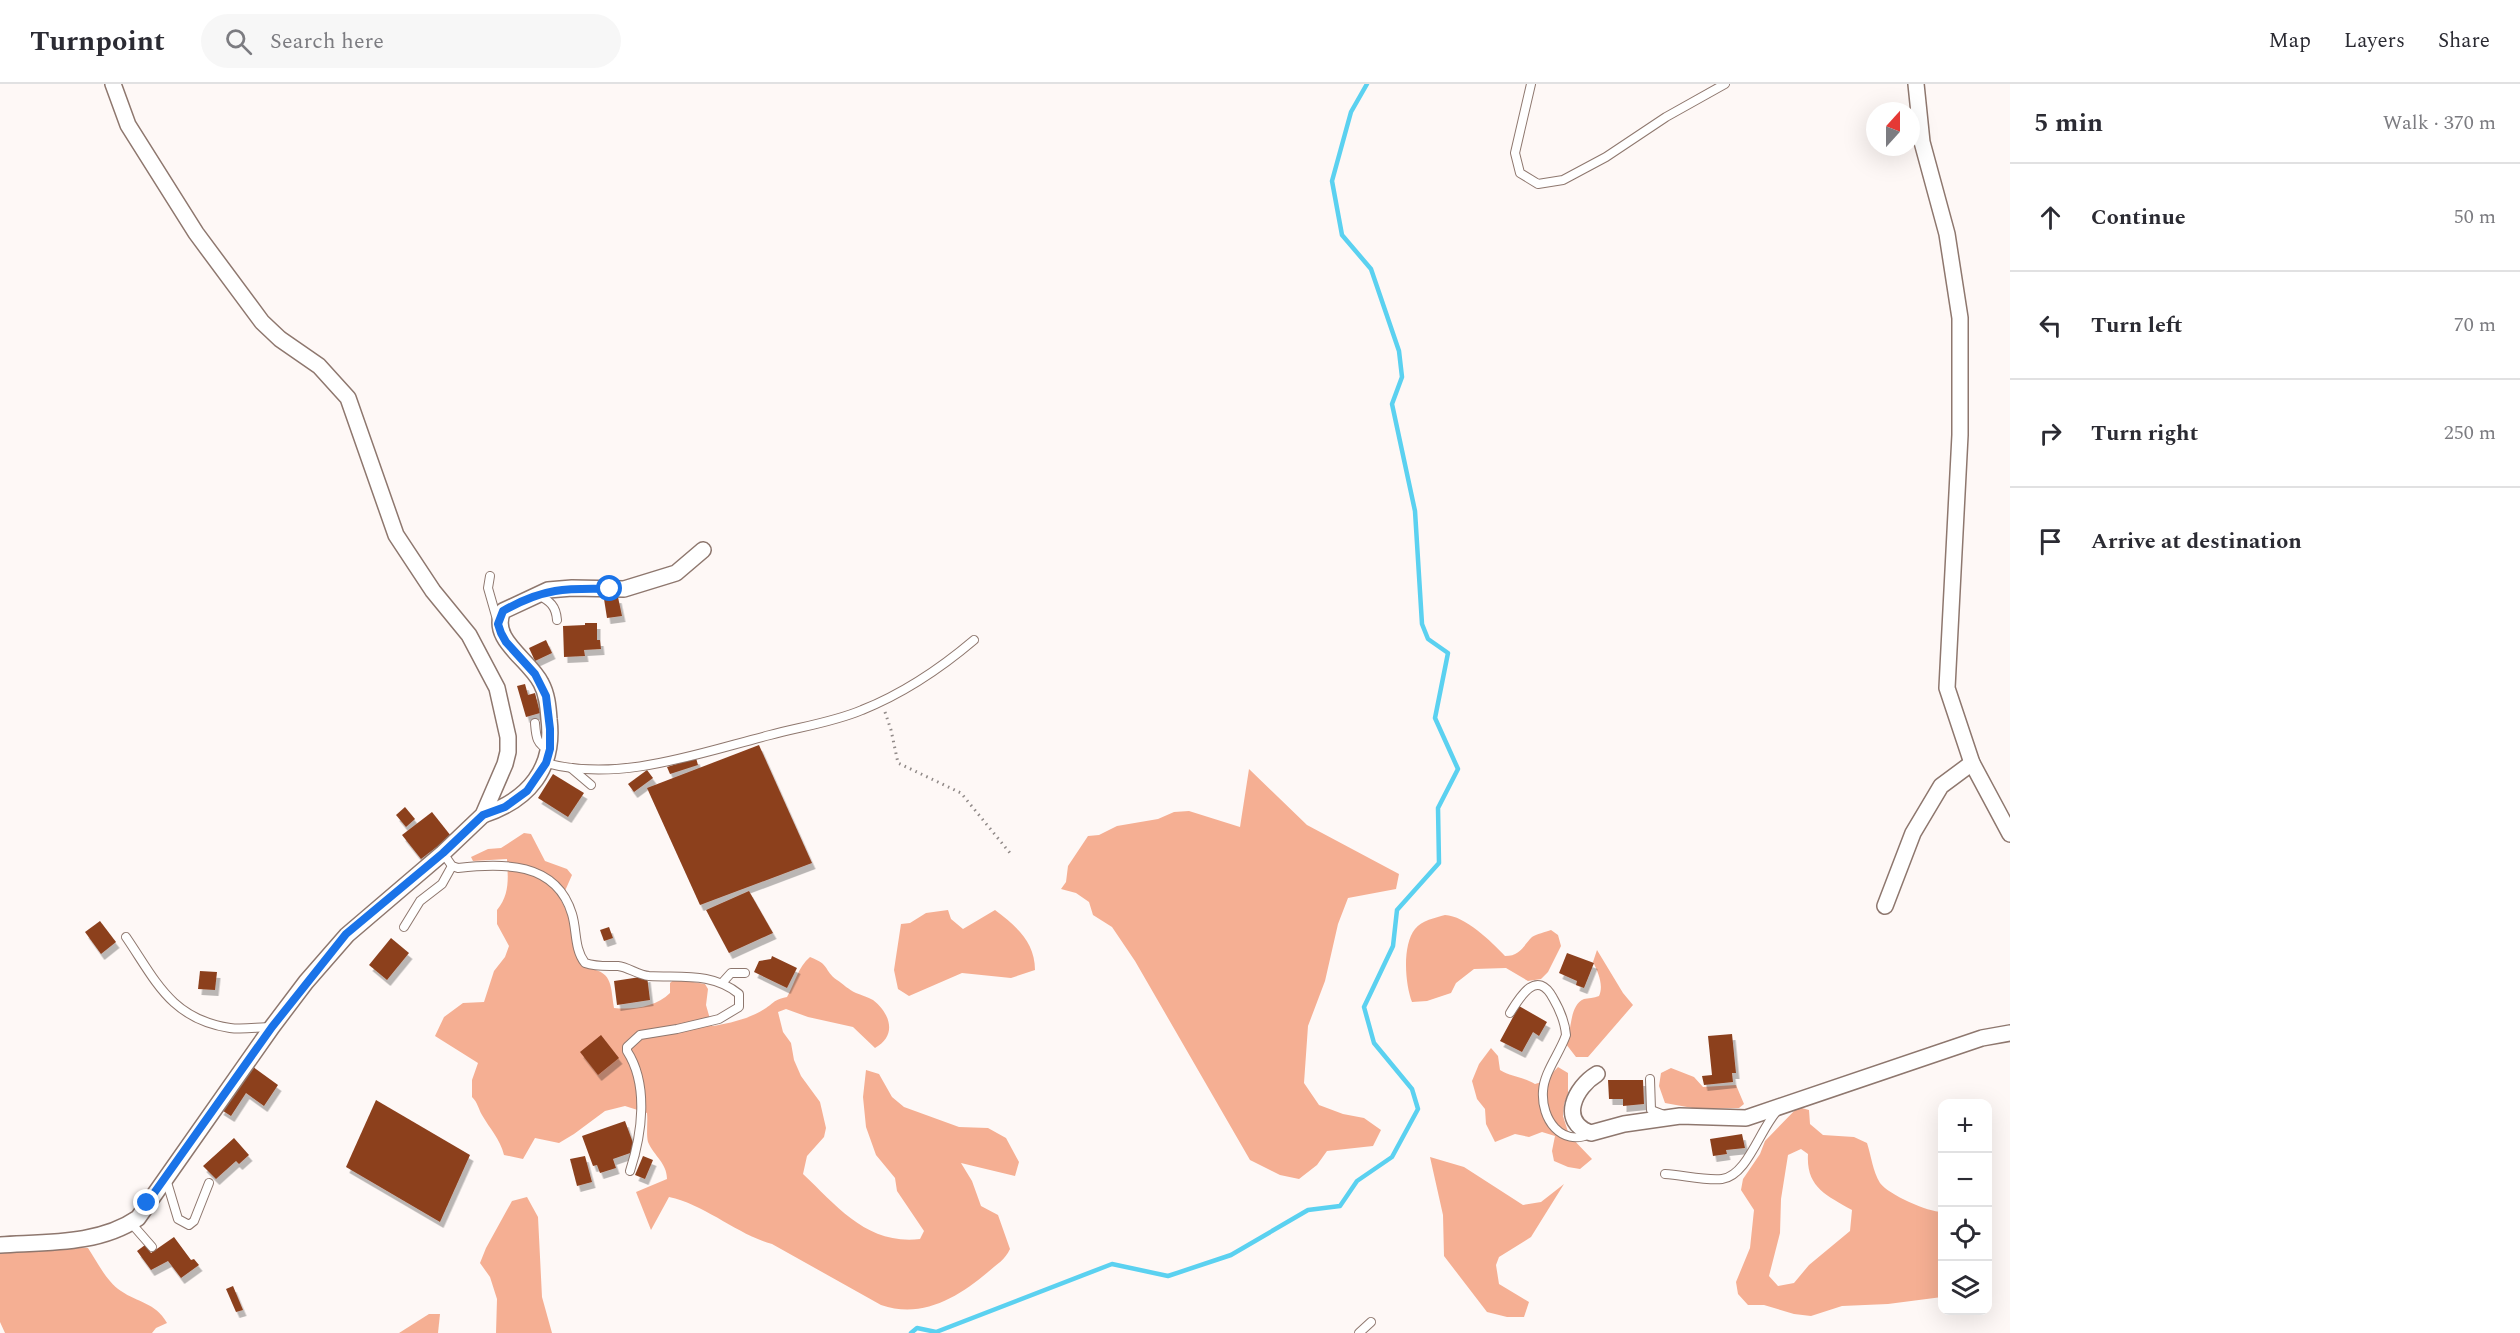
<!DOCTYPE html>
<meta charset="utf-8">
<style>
body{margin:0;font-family:Spectral,serif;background:#f7f7f7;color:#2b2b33}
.controls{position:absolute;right:18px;bottom:18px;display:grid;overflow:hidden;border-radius:12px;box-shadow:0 6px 24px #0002}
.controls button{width:54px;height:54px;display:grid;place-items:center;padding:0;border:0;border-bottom:2px solid #e1e1e2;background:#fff;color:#2b2b33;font:30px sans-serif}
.compass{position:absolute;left:1866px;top:18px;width:54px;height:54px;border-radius:50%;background:#fff;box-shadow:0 6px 24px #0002;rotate:21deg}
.stop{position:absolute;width:18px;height:18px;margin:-14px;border:4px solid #1a73e8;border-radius:50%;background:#fff}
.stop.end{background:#1a73e8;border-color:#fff;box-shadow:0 2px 6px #0008}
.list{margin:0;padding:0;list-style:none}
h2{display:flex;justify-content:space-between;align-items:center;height:78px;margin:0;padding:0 24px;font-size:26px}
h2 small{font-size:20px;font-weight:400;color:#7c7c81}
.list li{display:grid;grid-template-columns:39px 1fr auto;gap:18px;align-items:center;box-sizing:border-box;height:108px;padding:0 24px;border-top:2px solid #e1e1e2}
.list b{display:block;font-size:22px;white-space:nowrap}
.list em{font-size:20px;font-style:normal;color:#7c7c81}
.icon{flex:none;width:33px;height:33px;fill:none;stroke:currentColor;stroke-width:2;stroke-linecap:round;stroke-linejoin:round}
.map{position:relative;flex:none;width:2010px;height:1249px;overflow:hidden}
header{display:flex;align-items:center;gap:36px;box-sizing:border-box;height:84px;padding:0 30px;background:#fff;border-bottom:2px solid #e1e1e2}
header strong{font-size:28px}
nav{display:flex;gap:33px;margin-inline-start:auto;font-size:21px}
.search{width:420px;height:54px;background:#f7f7f7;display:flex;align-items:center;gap:15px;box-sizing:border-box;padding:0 21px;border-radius:33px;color:#7c7c81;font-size:22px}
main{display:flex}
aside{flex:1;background:#fff}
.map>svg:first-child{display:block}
</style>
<header>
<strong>Turnpoint</strong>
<div class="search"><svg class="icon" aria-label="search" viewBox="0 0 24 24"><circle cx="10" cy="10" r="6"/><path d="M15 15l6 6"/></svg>Search here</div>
<nav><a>Map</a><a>Layers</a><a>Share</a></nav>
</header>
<main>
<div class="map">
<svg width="2010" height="1249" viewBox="0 0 2010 1249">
<defs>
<filter id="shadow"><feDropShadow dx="3.5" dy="6" stdDeviation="0" flood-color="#0004"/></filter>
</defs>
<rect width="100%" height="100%" fill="#fef8f6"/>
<g fill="#f5af93" fill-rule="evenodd">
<path d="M1249 685 1307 741 1399 790 1396 805 1348 814 1338 840 1325 897 1308 942 1304 999 1319 1021 1343 1030 1364 1034 1381 1046 1373 1062 1327 1067 1317 1081 1299 1095 1280 1091 1250 1076 1135 877 1112 843 1093 831 1089 818 1076 809 1061 805 1066 798 1068 782 1088 752 1099 751 1117 742 1158 735 1174 728 1189 727 1240 743Z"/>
<path d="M524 749 531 750 545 777 567 785 572 791 561 816 571 836 579 875 584 883C613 888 610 898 614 924 633 926 656 923 670 909V899L675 895 705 900 708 905 706 921 712 942C728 940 752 934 766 924 776 917 774 916 787 913 795 899 798 883 810 873 831 881 823 886 837 896 843 900 849 906 856 909 861 911 868 913 873 916 891 930 897 952 875 964L853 943 808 933 786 925 778 928 783 948 791 959 794 976 801 992 820 1018 826 1044 824 1053 807 1072 803 1090C838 1123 867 1161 920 1155L924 1147 897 1107 895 1094 876 1071 866 1043 863 1013 866 986 879 990 892 1013 904 1023 959 1043 988 1044 1006 1054 1019 1078 1015 1092 961 1079 972 1097 981 1122 998 1131 1010 1165C1005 1176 997 1180 988 1188 957 1214 922 1235 881 1221L772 1160C736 1150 706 1121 669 1113L651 1146 636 1108 667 1095C667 1079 654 1072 648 1058 646 1050 648 1038 647 1029L625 1022 605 1027 574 1050 559 1059 535 1054 523 1075 504 1071C500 1055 490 1045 482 1031 478 1024 478 1019 472 1013V996L478 979 435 952 444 933 463 919 484 918 494 887 505 873 509 862 497 840V826C510 810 508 794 507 775L473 777 471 773 488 765 501 764Z"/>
<path d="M948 826 951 835 963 845 995 826C1016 842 1035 858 1035 886L1011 894 962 889 909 912 898 905 894 886 901 840 910 839 926 829Z"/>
<path d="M1445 831C1465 832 1491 857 1505 872 1520 872 1523 862 1532 853 1536 850 1546 848 1551 846L1558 851 1561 862 1548 888 1541 895 1528 897 1506 884 1474 885 1456 899 1451 909 1427 917 1412 918C1405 900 1402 861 1415 845 1422 836 1435 834 1445 831Z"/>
<path d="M1597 866 1623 909 1633 921 1588 973H1576L1566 960C1572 947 1569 921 1584 915 1588 914 1594 914 1599 912 1604 901 1598 888 1593 878Z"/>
<path d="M1491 964 1498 972 1500 986C1511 993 1524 993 1535 1000L1545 997 1558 983 1568 989V1009L1564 1020 1563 1032 1569 1051 1592 1075 1580 1085 1568 1083 1554 1077 1552 1067 1555 1052 1542 1048 1529 1053 1515 1050 1495 1058 1486 1040 1485 1025 1477 1015 1472 997 1479 980Z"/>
<path d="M1671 984 1694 993 1703 1003 1736 1001 1744 1020 1739 1024 1698 1025 1665 1019 1659 1002 1661 989Z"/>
<path d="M1798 1023 1809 1026 1810 1040 1823 1051 1854 1053 1867 1059C1871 1071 1873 1088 1880 1099 1889 1111 1928 1128 1942 1128V1213L1888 1220 1842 1222 1811 1232 1794 1230 1764 1221H1748L1738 1210 1736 1198 1750 1164 1754 1126 1741 1106 1743 1095 1760 1070 1765 1057ZM1801 1065 1808 1070C1806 1103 1826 1111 1852 1126L1850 1147 1809 1181 1794 1199 1778 1202 1769 1192 1780 1149 1781 1115 1788 1071Z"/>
<path d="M1430 1073 1464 1083 1523 1121 1541 1118 1564 1100 1531 1153 1499 1173 1496 1181 1499 1200 1529 1218 1524 1233H1507L1487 1228 1444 1172 1443 1131Z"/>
<path d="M527 1113 538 1133 542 1213 552 1249H496L497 1215 490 1193 480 1179 486 1164 512 1117Z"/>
<path d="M73 1163 88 1164C98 1179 106 1197 121 1207 138 1219 155 1218 167 1239L156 1244 152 1249H5L0 1238V1167Z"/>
<path d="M429 1230H440L438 1249H399Z"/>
</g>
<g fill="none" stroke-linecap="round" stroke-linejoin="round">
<path stroke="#5bd1f0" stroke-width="4.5" d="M911 1249 917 1244 936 1248 1112 1180 1168 1192 1231 1171 1308 1126 1340 1122 1357 1097 1392 1073 1418 1025 1412 1005 1374 959 1364 923 1393 862 1397 826 1439 779 1438 724 1458 685 1435 634 1448 569 1428 555 1422 540 1415 427 1392 320 1402 293 1399 267 1371 185 1342 151 1332 97 1351 28 1367 0"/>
</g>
<g fill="#8c401f" filter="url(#shadow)">
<path d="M618 513 622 532 607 534 604 515Z"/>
<path d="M585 539H597V556H600L601 565 584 566 585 572 564 573 563 542 585 541Z"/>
<path d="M546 556 552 569 535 577 529 564Z"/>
<path d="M525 600 528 611 535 609 540 629 526 633 517 602Z"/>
<path d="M759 661 812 779 700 821 647 704Z"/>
<path d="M696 674 698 681 670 690 667 683Z"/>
<path d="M647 686 653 694 634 708 628 700Z"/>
<path d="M553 690 584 709 568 733 538 714Z"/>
<path d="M405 723 415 735 406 743 396 731Z"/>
<path d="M432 728 451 752 421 775 402 751Z"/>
<path d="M749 807 773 849 729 869 706 826Z"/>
<path d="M100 837 116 858 101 870 85 848Z"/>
<path d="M609 843 613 854 604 857 600 846Z"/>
<path d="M391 854 409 869 387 896 369 881Z"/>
<path d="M1567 869 1594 879 1584 904 1576 901 1577 897 1559 889Z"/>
<path d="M772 872 797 884 787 904 754 888 759 877 771 875Z"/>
<path d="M200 887 217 888 215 906 198 905Z"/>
<path d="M647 892 650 916 617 921 614 897Z"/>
<path d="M1519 922 1547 938 1539 952 1533 948 1522 968 1500 957Z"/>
<path d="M1732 950 1736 989H1732L1733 998 1704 1001 1702 992 1712 991 1708 952Z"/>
<path d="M601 951 619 974 598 991 580 968Z"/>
<path d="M249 980 278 1001 264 1022 246 1009 231 1032 220 1025Z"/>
<path d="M1608 996H1643L1644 1020 1623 1022V1015H1609Z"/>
<path d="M376 1016 470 1071 440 1138 346 1083Z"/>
<path d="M625 1037 636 1067 613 1075 616 1084 600 1089 597 1081 593 1082 582 1052Z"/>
<path d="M1742 1050 1745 1064 1726 1066 1727 1070 1713 1072 1710 1055Z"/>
<path d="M234 1054 249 1071 239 1080 236 1077 216 1095 203 1082Z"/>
<path d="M585 1072 592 1098 577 1102 570 1075Z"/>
<path d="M643 1072 653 1076 645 1095 635 1091Z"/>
<path d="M174 1153 191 1176 194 1175 199 1181 181 1194 168 1177 151 1186 137 1167 145 1161 151 1169Z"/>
<path d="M233 1202 243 1226 236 1228 226 1205Z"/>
</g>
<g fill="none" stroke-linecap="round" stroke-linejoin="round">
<defs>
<g id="service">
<path d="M1531 0 1515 69 1520 89 1538 100 1563 96 1606 73 1666 33 1725 0"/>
<path d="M490 492 488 504 498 539"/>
<path d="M538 511C550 517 556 522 557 536"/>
<path d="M535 639C536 651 536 661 549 665"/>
<path d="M546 679C619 699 699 669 770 651 800 643 834 638 862 626 902 610 941 584 974 556"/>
<path d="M571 684 591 701"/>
<path d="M443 769 452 782 458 784C502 779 556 777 572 830 577 846 574 865 585 879 597 883 606 882 618 882 628 883 638 891 649 892 681 894 712 888 739 910V923L719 935 677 945 640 951 627 963V967C649 1001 642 1050 630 1087"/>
<path d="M404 843 420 817 442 800 452 782"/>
<path d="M126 853C156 897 171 935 230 944 243 946 258 943 272 943"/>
<path d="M722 899 731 889H745"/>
<path d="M1510 929C1521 911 1537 885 1553 914 1560 926 1565 938 1566 951 1560 969 1544 988 1543 1007 1541 1035 1561 1063 1590 1050"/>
<path d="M1650 995 1651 1026 1664 1031"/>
<path d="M1665 1090C1682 1091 1707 1097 1722 1095 1747 1092 1760 1045 1777 1027"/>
<path d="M166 1095 178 1135 189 1141 194 1137 209 1099"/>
<path d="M131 1139 152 1163"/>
<path d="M1359 1249 1371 1238"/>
</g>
<g id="minor">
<path d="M1916 0 1922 58 1947 150 1960 234V351L1947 604 1972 679 2010 750"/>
<path d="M483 731C529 716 555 684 549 635 548 622 547 610 541 599 529 575 489 555 503 527L548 506 572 504 624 505 676 489 703 466"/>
<path d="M1885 822 1913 749 1941 702 1972 679"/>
<path d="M1597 990C1575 1003 1558 1038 1591 1049L1624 1040 1680 1032 1746 1034 1982 954 2010 949"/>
<path d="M0 1161C46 1158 99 1161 138 1134L272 943 306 898 347 851 443 769 483 731 505 680 508 668V653L497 604 469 551 433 507 396 451 348 314 319 282 280 255 262 238 196 149 128 41 113 0"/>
</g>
</defs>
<use href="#service" stroke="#8e776e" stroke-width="10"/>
<use href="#minor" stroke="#8e776e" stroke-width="18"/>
<path stroke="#918a88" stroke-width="3" stroke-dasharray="1.5 4.5" stroke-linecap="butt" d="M885 628 891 646 898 679 961 709 1010 769"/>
<use href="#service" stroke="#fff" stroke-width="8"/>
<use href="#minor" stroke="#fff" stroke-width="15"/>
</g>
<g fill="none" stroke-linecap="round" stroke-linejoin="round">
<path stroke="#1a73e8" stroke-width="8" d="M147 1119 272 943 346 850 443 769 483 731 505 723 527 707 546 679 550 665V645L546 612 535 590 506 558 501 549 498 540 503 527C543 504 566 504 610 505"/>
</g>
</svg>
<div class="controls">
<button>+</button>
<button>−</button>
<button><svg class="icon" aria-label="locate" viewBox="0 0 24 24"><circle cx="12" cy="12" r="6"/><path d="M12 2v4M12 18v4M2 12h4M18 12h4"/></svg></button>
<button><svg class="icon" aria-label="layers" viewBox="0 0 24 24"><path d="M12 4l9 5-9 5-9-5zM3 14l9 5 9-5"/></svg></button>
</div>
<svg class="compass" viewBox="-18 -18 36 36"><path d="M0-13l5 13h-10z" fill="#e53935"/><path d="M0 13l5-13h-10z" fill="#7c7c81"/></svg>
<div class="stop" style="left:610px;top:505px"></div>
<div class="stop end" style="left:147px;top:1119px"></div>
</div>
<aside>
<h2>5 min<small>Walk · 370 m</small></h2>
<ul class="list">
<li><svg class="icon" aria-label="ahead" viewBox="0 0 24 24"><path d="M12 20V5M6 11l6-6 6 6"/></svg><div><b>Continue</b></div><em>50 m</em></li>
<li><svg class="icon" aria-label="left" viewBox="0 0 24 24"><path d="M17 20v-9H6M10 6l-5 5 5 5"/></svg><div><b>Turn left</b></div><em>70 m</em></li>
<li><svg class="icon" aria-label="right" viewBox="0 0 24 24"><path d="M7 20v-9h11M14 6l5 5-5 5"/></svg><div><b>Turn right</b></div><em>250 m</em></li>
<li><svg class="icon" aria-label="arrive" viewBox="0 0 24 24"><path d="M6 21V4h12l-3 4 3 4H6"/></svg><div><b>Arrive at destination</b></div></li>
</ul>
</aside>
</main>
